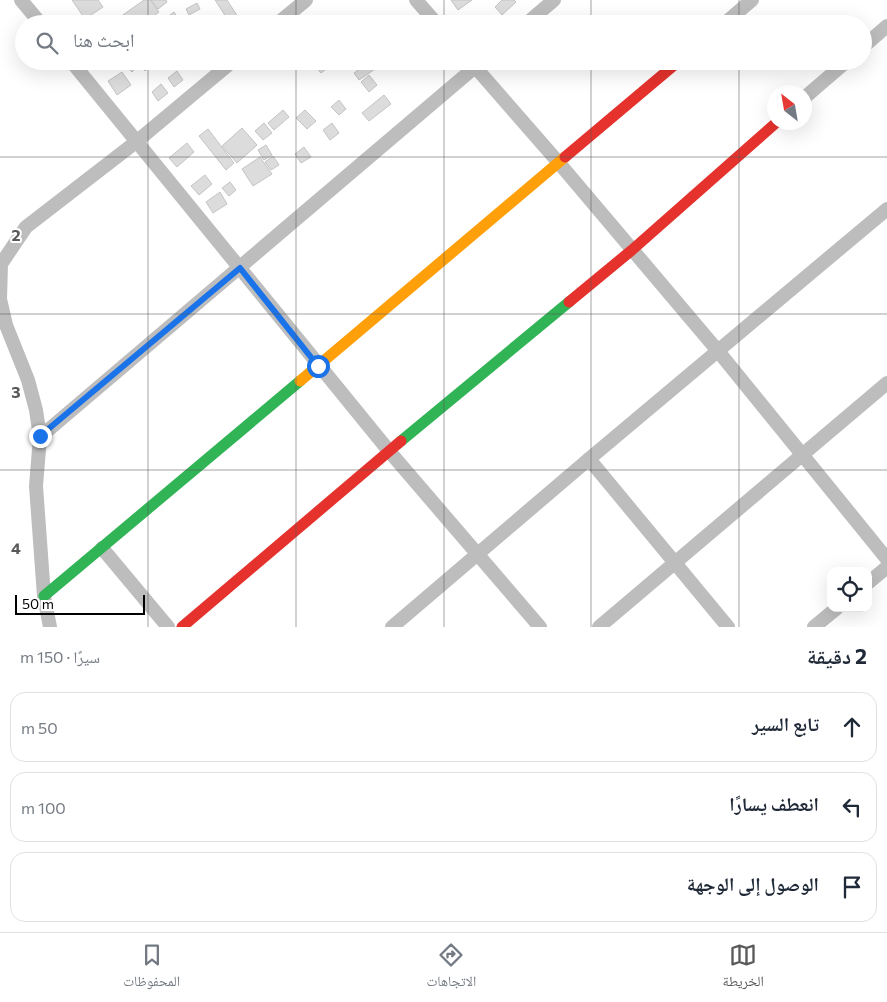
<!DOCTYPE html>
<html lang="ar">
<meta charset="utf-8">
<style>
body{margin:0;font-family:Commissioner,"Noto Naskh Arabic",sans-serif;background:#f6f6f7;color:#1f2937;direction:rtl}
.controls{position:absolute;right:15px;bottom:15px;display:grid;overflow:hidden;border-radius:10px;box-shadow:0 5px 20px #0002}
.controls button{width:45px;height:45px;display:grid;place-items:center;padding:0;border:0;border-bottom:1px solid #e0e1e3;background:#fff;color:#1f2937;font:25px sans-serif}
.compass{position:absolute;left:767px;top:85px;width:45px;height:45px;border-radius:50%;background:#fff;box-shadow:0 5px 20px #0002;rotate:329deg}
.scale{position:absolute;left:15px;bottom:12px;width:130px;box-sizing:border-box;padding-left:5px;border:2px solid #000;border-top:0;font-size:14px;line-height:18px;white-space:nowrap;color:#000;-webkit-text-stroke:4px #fff;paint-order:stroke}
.stop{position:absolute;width:15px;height:15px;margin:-11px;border:4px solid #1a73e8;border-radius:50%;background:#fff}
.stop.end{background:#1a73e8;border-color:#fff;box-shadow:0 1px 5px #0008}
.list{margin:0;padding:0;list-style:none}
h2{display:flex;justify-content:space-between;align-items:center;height:65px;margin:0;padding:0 20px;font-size:21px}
h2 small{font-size:16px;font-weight:400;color:#747a83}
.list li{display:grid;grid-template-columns:32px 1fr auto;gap:15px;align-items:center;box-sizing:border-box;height:70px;margin:0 10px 10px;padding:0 10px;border:1px solid #e0e1e3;border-radius:15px}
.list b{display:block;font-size:19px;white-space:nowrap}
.list em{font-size:16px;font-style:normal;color:#747a83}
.icon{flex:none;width:28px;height:28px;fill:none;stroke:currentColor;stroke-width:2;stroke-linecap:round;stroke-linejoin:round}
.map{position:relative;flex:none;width:887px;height:627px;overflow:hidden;direction:ltr}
.search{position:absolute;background:#fff;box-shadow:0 5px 20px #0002;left:15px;right:15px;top:15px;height:55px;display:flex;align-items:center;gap:12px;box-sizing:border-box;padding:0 18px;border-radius:28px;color:#747a83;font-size:19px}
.sheet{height:305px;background:#fff}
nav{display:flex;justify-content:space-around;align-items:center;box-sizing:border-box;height:70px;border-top:1px solid #e0e1e3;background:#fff;font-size:14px;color:#747a83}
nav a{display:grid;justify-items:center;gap:2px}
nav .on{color:#595959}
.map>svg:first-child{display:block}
</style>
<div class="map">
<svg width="887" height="627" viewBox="0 0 887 627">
<rect width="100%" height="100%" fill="#fff"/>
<g fill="#dcdcdc" stroke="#c4c4c4">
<path d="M72 0H98L103 7 85 19Z"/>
<path d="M144 0H150L159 12 143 24H125L120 17Z"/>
<path d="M151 0H166L167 2 158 9Z"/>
<path d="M215 0H227L238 17 230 23Z"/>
<path d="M451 0H472L458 10Z"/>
<path d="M502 0H514L516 2 502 15 495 7Z"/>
<path d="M197 3 200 9 189 15 186 9Z"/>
<path d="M174 12 179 20 173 24H158Z"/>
<path d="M120 61H135L139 65 132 72Z"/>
<path d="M137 61H151L153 64 145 71Z"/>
<path d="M154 61H167L169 64 160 70Z"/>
<path d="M321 61H328L331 65 321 73 315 66Z"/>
<path d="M369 62 375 69 359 80 354 73Z"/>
<path d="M177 71 183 80 174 87 168 78Z"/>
<path d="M122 72 131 85 117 95 108 81Z"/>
<path d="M369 75 377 85 369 92 361 82Z"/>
<path d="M161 84 168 93 158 101 152 92Z"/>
<path d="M384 95 391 104 369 121 362 113Z"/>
<path d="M339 100 346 109 339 115 331 107Z"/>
<path d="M283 110 289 117 274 130 268 123Z"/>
<path d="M305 110 316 121 307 129 296 118Z"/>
<path d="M264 123 272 133 263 140 255 131Z"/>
<path d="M332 123 339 133 330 140 323 130Z"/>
<path d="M242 128 257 145 237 163 222 146Z"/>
<path d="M208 129 234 163 226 170 199 136Z"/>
<path d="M187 143 194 152 177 167 169 158Z"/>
<path d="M266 145 272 155 264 160 258 150Z"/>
<path d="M304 147 311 157 301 163 295 154Z"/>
<path d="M273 156 279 165 271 170 265 162Z"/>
<path d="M260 157 272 174 253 186 242 169Z"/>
<path d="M205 175 212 184 199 195 191 186Z"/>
<path d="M230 182 236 190 229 196 222 188Z"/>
<path d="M220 192 227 204 213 213 206 202Z"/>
</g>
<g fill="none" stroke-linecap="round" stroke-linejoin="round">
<g stroke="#bdbdbd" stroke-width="14">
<path d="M21 0 41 24"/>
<path d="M416 0 437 24"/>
<path d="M277 24 306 0"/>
<path d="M526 24 554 0"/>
<path d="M724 24 752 0"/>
<path d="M863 47 887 26"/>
<path d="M71 61 389 451 540 627"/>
<path d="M470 61 559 163 718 351 887 559"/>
<path d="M804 98 847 61"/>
<path d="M40 437 481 62"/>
<path d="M589 459 728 627"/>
<path d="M102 548 168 627"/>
<path d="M868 583 887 567"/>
<path d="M50 627 44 596 36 486 40 437 36 410 28 380 6 325 0 299 1 264 26 227 136 142 233 61"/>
<path d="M392 627 589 459 887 209"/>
<path d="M599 627 887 383"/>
<path d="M814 627 837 608"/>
</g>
<g stroke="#30b455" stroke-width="11">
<path d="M401 441 569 302"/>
<path d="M44 596 300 381"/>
</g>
<path stroke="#ff9f0a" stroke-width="11" d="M300 381 565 157"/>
<g stroke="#e5322d" stroke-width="11">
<path d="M565 157 679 61"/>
<path d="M569 302 632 250 777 122"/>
<path d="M182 627 401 441"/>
</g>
</g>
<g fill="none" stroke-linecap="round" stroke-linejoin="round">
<path stroke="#1a73e8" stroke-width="6" d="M40 436 240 268 318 366"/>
</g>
<path fill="none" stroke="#595959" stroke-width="1" stroke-opacity="0.55" d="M148 0V24M296 0V24M444 0V24M591 0V24M739 0V24M148 61V627M296 61V627M444 61V627M591 61V627M739 61V627M0 157H887M0 314H887M0 470H887"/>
<g font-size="16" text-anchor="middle" font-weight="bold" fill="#595959" stroke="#fff" stroke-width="4" stroke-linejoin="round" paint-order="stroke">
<text x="16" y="241">2</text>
<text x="16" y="398">3</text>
<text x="16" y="554">4</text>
</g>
</svg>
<div class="controls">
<button><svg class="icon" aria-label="locate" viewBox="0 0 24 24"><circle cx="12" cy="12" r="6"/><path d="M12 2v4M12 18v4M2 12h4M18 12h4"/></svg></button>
</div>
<svg class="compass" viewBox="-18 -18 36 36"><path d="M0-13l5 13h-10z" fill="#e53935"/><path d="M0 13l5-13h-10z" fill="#747a83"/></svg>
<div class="scale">50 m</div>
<div class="stop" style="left:318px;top:366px"></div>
<div class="stop end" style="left:40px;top:436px"></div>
<div class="search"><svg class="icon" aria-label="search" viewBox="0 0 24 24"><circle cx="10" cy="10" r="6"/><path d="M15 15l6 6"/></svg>ابحث هنا</div>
</div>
<section class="sheet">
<h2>2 دقيقة<small>سيرًا · 150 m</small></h2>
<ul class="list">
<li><svg class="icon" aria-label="ahead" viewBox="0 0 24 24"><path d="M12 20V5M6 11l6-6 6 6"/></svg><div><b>تابع السير</b></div><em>50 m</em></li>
<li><svg class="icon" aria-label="left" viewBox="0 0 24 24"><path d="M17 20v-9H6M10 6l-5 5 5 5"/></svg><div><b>انعطف يسارًا</b></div><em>100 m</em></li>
<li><svg class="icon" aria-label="arrive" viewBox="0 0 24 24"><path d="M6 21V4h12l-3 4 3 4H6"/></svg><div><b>الوصول إلى الوجهة</b></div></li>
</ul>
</section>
<nav>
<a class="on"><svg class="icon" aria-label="map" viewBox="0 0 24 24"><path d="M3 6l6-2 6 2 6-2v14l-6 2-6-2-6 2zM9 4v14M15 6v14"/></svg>الخريطة</a>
<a><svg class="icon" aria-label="directions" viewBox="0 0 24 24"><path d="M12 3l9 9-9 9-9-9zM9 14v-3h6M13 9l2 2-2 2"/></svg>الاتجاهات</a>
<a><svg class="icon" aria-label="saved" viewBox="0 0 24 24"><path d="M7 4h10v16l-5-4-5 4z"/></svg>المحفوظات</a>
</nav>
